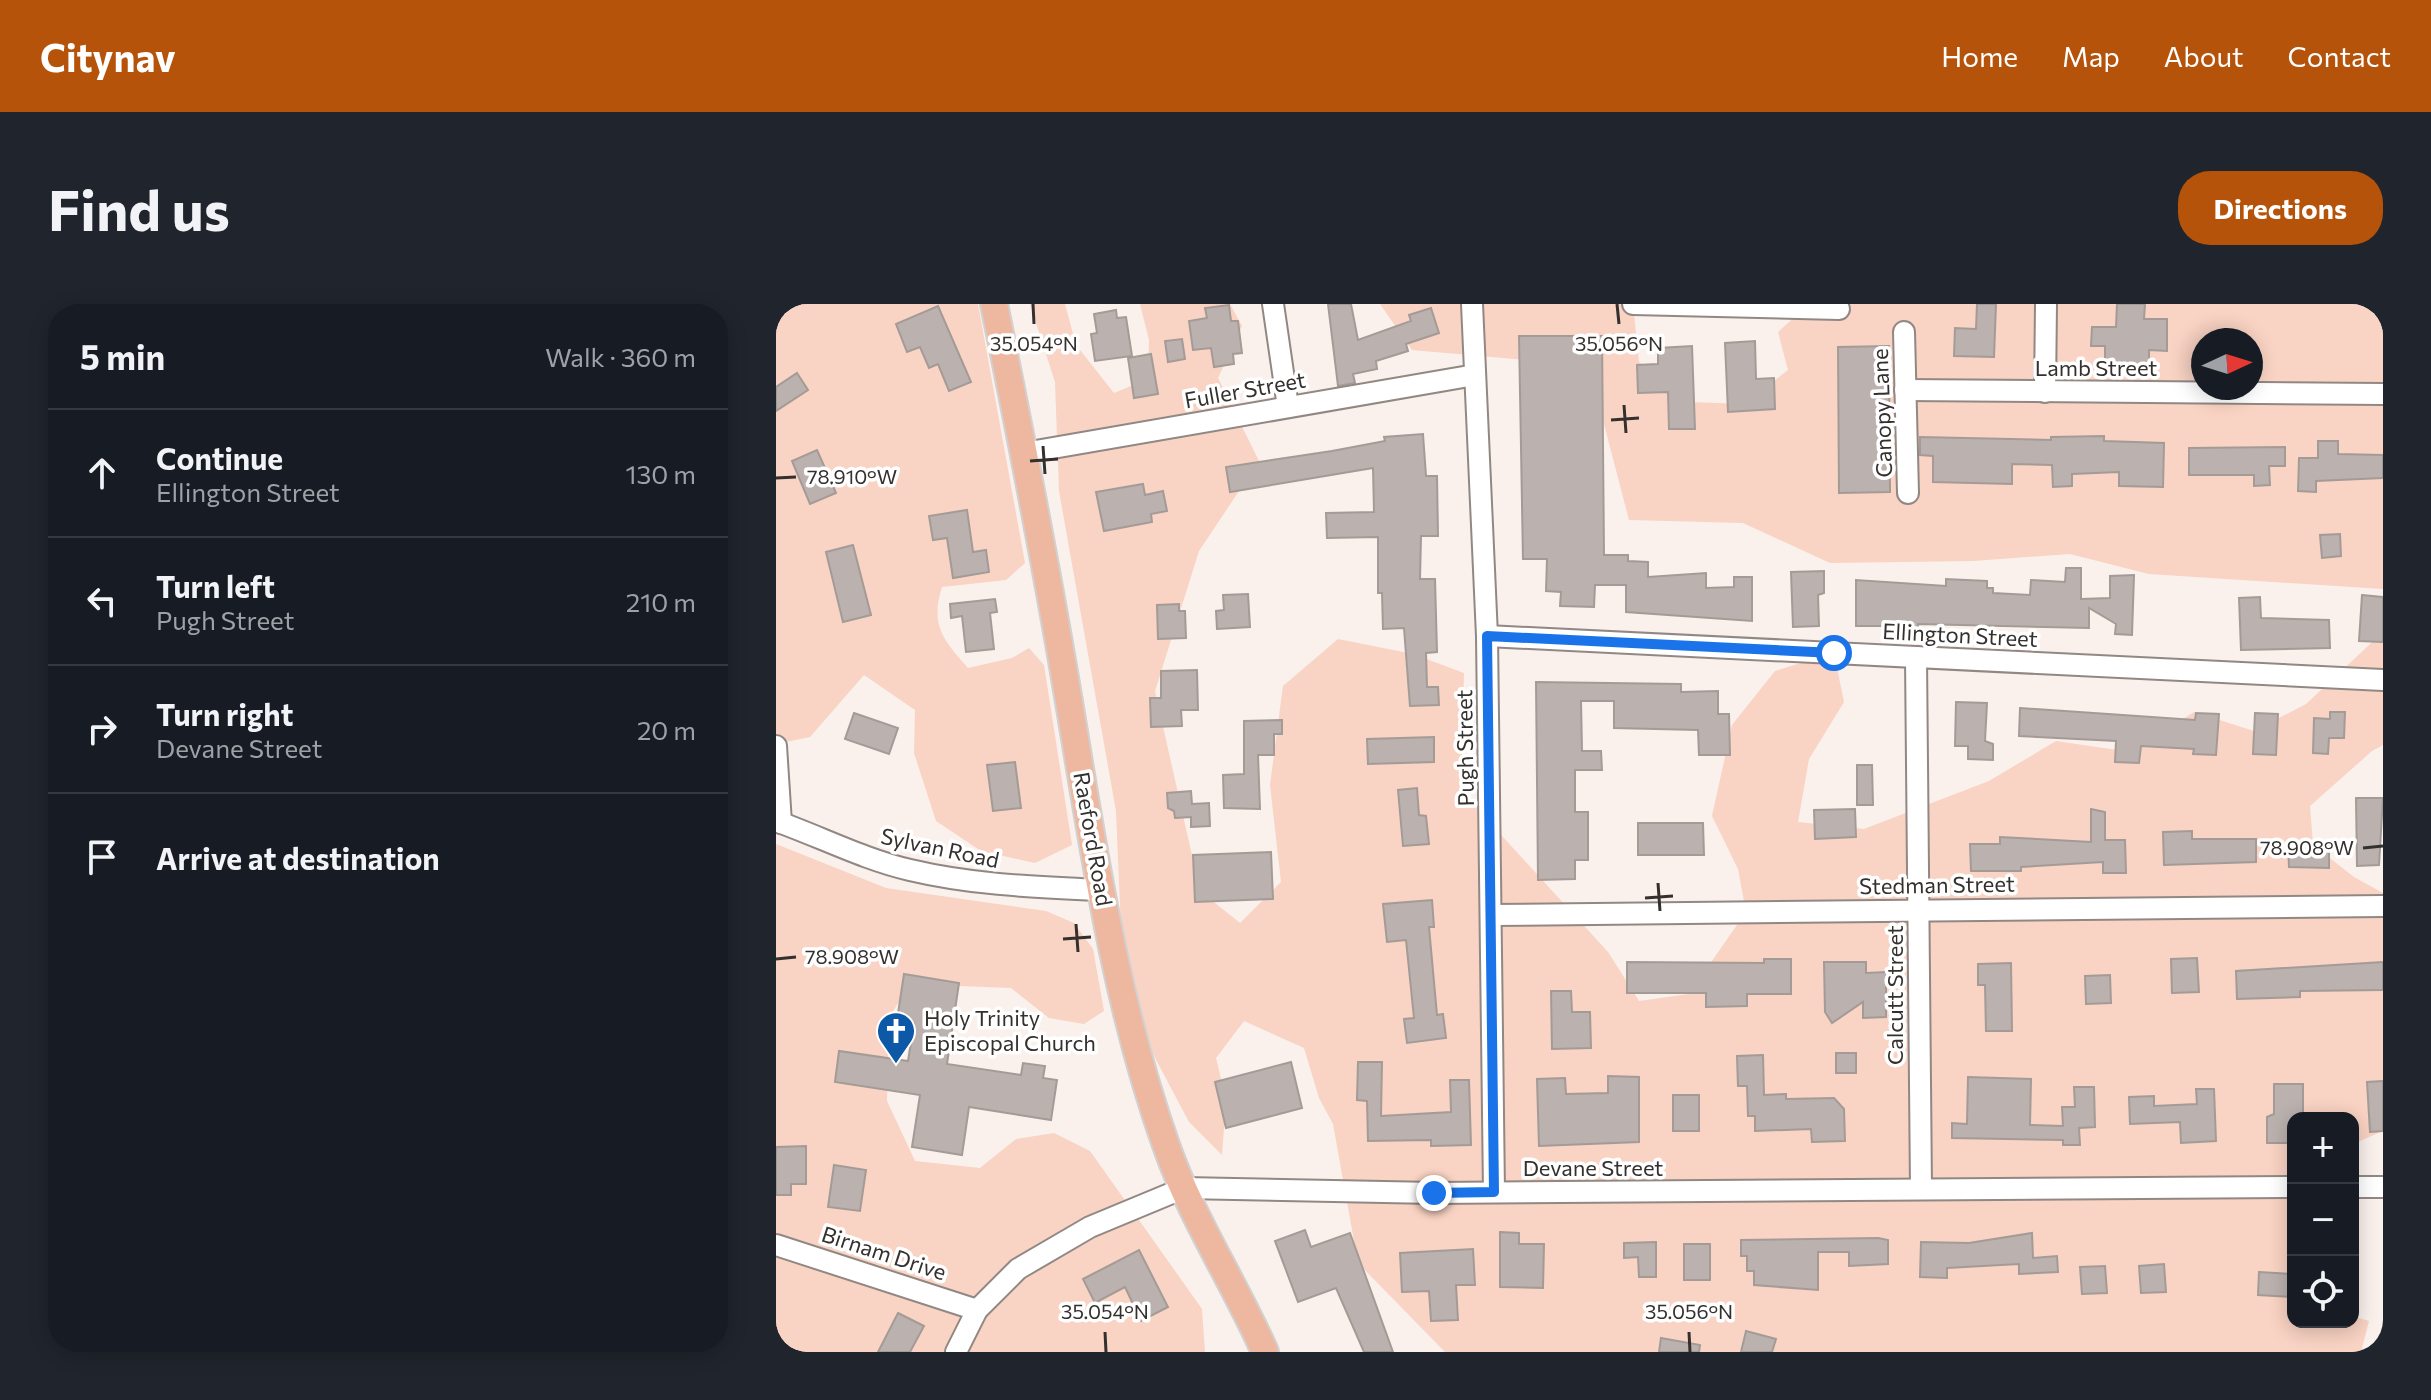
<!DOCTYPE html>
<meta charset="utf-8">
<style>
body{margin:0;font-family:Commissioner,sans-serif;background:#20242c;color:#f1f3f6}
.controls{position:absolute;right:24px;bottom:24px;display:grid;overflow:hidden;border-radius:16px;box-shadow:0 4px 20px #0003}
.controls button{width:72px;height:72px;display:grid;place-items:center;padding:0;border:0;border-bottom:2px solid #363941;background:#171b24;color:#f1f3f6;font:40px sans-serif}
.compass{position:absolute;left:1415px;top:24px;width:72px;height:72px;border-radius:50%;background:#171b24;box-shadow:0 4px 20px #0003;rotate:86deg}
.stop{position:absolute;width:24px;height:24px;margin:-18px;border:6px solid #1a73e8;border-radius:50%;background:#fff}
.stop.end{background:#1a73e8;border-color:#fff;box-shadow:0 2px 8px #0008}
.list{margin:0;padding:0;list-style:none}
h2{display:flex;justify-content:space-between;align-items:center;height:104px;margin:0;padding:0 32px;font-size:34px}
h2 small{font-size:26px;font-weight:400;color:#9ea1a6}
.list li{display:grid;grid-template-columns:52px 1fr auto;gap:24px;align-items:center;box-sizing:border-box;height:128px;padding:0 32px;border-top:2px solid #363941}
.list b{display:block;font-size:30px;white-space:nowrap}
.list p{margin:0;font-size:26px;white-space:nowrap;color:#9ea1a6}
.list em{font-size:26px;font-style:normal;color:#9ea1a6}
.icon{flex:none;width:44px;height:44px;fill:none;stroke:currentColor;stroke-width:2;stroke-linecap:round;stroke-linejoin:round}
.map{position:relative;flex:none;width:1607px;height:1048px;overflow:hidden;border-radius:32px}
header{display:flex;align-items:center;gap:48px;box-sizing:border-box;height:112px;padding:0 40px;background:#b45309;color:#fff}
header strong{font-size:38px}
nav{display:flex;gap:44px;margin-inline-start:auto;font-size:28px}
.intro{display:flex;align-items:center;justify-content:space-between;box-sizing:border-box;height:192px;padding:0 48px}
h1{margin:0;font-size:56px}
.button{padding:20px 36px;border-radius:32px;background:#b45309;color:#fff;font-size:28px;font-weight:700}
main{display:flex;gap:48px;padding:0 48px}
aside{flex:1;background:#171b24;border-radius:32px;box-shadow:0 4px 20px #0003}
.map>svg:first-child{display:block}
</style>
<header>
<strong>Citynav</strong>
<nav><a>Home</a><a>Map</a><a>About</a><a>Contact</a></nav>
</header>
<div class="intro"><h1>Find us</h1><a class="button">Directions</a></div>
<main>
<aside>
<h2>5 min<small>Walk · 360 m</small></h2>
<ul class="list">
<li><svg class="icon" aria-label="ahead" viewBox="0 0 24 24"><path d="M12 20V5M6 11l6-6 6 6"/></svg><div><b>Continue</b><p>Ellington Street</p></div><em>130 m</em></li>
<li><svg class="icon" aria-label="left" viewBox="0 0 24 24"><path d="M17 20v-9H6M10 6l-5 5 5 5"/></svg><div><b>Turn left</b><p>Pugh Street</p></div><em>210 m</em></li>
<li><svg class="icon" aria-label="right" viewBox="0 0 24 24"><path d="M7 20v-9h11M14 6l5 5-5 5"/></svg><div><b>Turn right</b><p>Devane Street</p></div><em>20 m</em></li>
<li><svg class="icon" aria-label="arrive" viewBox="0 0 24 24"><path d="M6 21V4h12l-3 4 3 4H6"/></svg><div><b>Arrive at destination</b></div></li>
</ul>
</aside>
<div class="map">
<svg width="1607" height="1048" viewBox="0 0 1607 1048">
<rect width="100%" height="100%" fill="#faf0ec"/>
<g fill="#f9d3c3" fill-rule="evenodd">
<path d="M0 0H202L249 259 230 276 166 283C154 321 167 336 192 364L236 354 253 344 268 361 296 541 259 559 205 547 160 517 138 449 139 406 88 371 34 433 0 440Z"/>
<path d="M254 0H289L300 41 338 89 372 75 373 36 364 0H454L466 22 442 74 483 157 423 247 379 387 424 587 464 619 505 578 494 481 507 382 562 335 637 350 688 369 685 487 832 648 863 697 913 690 970 608 962 565 936 512 956 421 999 367 1058 349 1068 398 1033 455 1022 518 1088 525 1213 477 1280 437 1355 448 1418 408 1478 427 1530 400 1607 328V441L1596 447 1534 502 1537 541 1578 573 1607 589V827L1577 840V814H1517V1018H1577V1012L1593 1017 1585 1048H669L582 959 557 820 543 794 528 744 468 717 440 754 450 796 446 851 413 818 348 695 340 507 283 187 279 78Z"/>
<path d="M604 0H857L863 58 914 98 968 100 1012 66 1002 28 1033 0H1607V285L1373 270 1294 250 1197 257 1054 259 967 219 853 216 822 97 750 56 636 46ZM1427 36H1475V84H1427Z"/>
<path d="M0 540 110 584 270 607 298 619 317 645 328 707 308 720 273 714 235 684 135 680 113 713 111 797 139 857 204 864 240 835 278 829 314 847 426 1005 429 1048H0Z"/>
</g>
<g fill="#bbb1ae" stroke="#a49b97" stroke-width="2">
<path d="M552 0H575L582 36 635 17 633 11 655 4 663 29 630 40 632 47 600 57 601 65 577 70 579 79 562 82Z"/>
<path d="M1201 0H1220L1218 53 1178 52 1179 24 1200 25Z"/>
<path d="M1341 0H1369L1368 15H1391V47L1373 46V61L1329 60V42H1315L1316 23H1340Z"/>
<path d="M453 1 455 17H462L466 49 457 50 458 60 438 63 435 44 417 46 413 17 431 14 429 4Z"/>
<path d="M162 2 195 78 173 87 162 60 153 64 144 43 131 48 120 20Z"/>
<path d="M340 6 341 14 350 13 356 52 319 57 315 30 321 29 318 10Z"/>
<path d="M743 32H826L828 251H852V257L872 258V273L930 269V284L958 283V273H976V317L850 308V281H819L818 303 784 302 785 288 770 287 771 255H747Z"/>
<path d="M406 35 409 55 392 58 389 37Z"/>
<path d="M979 37 980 75 998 74 999 105 952 108 949 39Z"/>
<path d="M916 42 919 125H893L892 88 862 89 861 61 882 60V44Z"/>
<path d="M1113 42 1114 188 1063 189 1062 43Z"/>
<path d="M375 50 382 90 358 94 352 54Z"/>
<path d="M21 69 32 86 0 107V83Z"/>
<path d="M647 130 650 172H661L662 232H645L644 275H659L661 348 650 349 651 383H662L663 401 634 402 628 324 607 325 606 289H602V233L551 234 550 209 598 208 597 164 454 188 450 163 556 147 609 137 608 133Z"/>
<path d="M1328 132V137L1388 139 1387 183 1343 182V168L1296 170V182L1277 183 1276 161 1236 160V180L1157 178V152L1144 151V133L1275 136V133Z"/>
<path d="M1542 137H1562V150L1607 151V174L1540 177V188L1522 187 1523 154H1542Z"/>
<path d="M1509 143V162H1493L1494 181 1478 182V171H1413V144Z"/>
<path d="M41 146 60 189 34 200 16 157Z"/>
<path d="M367 180 369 191 387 187 391 207 375 210 376 218 328 227 320 188Z"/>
<path d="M191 206 197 248 210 246 213 268 177 274 171 234 157 236 153 212Z"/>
<path d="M1564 230 1565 252 1546 254 1544 231Z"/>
<path d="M77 241 95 311 67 318 50 248Z"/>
<path d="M1290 264H1305V295L1334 294V272L1358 271 1356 331 1339 330 1340 320 1313 304V324L1142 320V328L1125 327V322H1080V276L1170 282V275L1211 277V284H1217V289L1254 291 1255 276 1289 278Z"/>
<path d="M1048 267V289L1042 291 1043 322 1017 323 1015 268Z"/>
<path d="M472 290 474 323 441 325 440 307 448 306 447 291Z"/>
<path d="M1586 291 1607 293V338L1583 337Z"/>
<path d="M1484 293 1485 314 1553 316 1554 344 1465 346 1463 294Z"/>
<path d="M219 295 221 308 214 309 218 345 190 348 186 312 175 314 174 300Z"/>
<path d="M403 300V307H409L410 334 382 335 381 301Z"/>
<path d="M421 366 422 406H405L406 422 375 423 374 394H385V367Z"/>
<path d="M760 378 905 380V388L942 387V410H953L954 451H923L922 426 838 424V397H805L806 447H825L826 466H799V508H812V556H799V575L762 576Z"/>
<path d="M1180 398 1211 399 1209 437 1217 440V456L1192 455V442H1179Z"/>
<path d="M1244 404 1419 416 1420 409 1443 410 1440 451 1417 450 1418 445 1365 442 1363 459 1339 458 1340 437 1243 432Z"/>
<path d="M1554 408H1569L1568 434H1553L1552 450 1537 449 1538 414 1554 415Z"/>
<path d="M78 409 122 424 113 450 69 435Z"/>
<path d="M1479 409 1502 410 1500 451 1477 450Z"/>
<path d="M506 416V430H498V451H482L484 505 448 504 447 471 468 470V417Z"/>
<path d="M658 433V458L592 460 591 435Z"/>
<path d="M239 458 245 504 217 507 211 461Z"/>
<path d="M1081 461H1096L1097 501H1081Z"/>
<path d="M641 484 643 511 650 512 653 540 627 542 622 486Z"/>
<path d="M415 487 416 500 433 499 434 522 415 523V513L399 514 398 507 392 504 391 489Z"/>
<path d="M1580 494H1607L1603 561 1581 562Z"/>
<path d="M1079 505 1080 533 1039 535 1038 506Z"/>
<path d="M1315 505 1329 508V536H1349L1350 569H1327V558L1245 563V567H1195L1194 540H1224V533L1315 538Z"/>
<path d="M862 519H927L928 551H862Z"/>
<path d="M1416 527V535H1480V558L1388 561 1387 528Z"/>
<path d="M1512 540 1553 541V564L1513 563Z"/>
<path d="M495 548 497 595 419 598 417 551Z"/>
<path d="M656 596 658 623H653L661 711 667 710 670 734 631 739 628 715 638 714 630 636 611 638 607 600Z"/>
<path d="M1421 654 1423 688 1396 689 1395 655Z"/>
<path d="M988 655H1015V690H971V702L930 703V689H851V658L988 659Z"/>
<path d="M1048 658H1090V669L1110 668V713L1087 714V698L1056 719 1049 708Z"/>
<path d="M1607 658V686L1524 687V693L1461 695 1460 667Z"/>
<path d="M1235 659 1236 727H1210L1209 681H1202V660Z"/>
<path d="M128 670 183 679 171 760 245 771 247 759 269 762 267 774 281 776 275 816 193 803 186 851 136 843 144 791 59 778 63 747 132 757 138 719 121 716Z"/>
<path d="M1334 671 1335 699 1310 700 1309 672Z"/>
<path d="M775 687H795L796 708H814L815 744 776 745Z"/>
<rect x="1060" y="749" width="20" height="20"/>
<path d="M987 751 988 791 1010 790V795L1058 794 1068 805 1069 837 1036 838 1035 825 979 827V812H972L971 782H962L961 752Z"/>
<path d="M515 758 526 804 450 824 439 778Z"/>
<path d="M582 758H606L605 812 675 808 674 776H693L695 841 655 842V836L592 837 591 797 581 796Z"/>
<path d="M832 772 863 773V838L763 842 761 775 789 774 790 790 832 789Z"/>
<path d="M1192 773 1255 775 1254 821 1287 822 1286 803H1299L1298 783H1318L1319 823 1303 824 1304 841H1287V836L1176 834V819L1191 820Z"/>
<path d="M1607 777V827L1594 828 1591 778Z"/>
<path d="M1498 780H1527V814H1517V839H1491V813L1498 810Z"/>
<path d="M1420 785H1438L1440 837 1405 839 1404 818 1354 820 1353 793 1378 792V802L1421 800Z"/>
<rect x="897" y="791" width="26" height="36"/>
<path d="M30 842V880H15V891H0V843Z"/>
<path d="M58 861 90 866 84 907 52 903Z"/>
<path d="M529 926 535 943 574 929 617 1048H588L560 984 522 998 499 937Z"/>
<path d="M724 928 743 929V940H768L767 984 724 983Z"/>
<path d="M1256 929 1257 954 1281 952 1282 968 1243 970V960L1171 964V974L1144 973 1145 938 1193 939Z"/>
<path d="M1102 934 1112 936V960L1073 962V948H1042V986L978 981V967H971V952H965V936Z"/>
<path d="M880 938V973H863L862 953 848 954V939Z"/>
<rect x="908" y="940" width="26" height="36"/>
<path d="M697 945 699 981H680L682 1016 655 1017 653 987 626 988 624 949Z"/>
<path d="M363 946 392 1003 365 1017 349 983 319 999 307 975Z"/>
<path d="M1388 960 1390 988 1365 989 1363 962Z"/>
<path d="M1329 962 1331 989 1306 990 1304 963Z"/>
<path d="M1483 968 1517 970V993L1482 991Z"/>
<path d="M122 1009 148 1022 134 1048H102Z"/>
<path d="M970 1027 1000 1035 996 1048H965Z"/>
<path d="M885 1034 924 1041 923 1048H883Z"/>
</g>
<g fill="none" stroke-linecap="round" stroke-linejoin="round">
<defs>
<g id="minor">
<path d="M497 0 512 103"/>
<path d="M696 0 711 332 718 888"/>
<path d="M857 0 1063 5"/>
<path d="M1128 28 1132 189"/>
<path d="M1129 86 1607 90"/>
<path d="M1269 88 1270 0"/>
<path d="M248 149 699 71"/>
<path d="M711 332 1607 376"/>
<path d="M1140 353 1145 885"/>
<path d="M0 442 5 519"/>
<path d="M0 517C45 533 87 555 134 566 197 581 260 583 324 586"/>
<path d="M715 611 1607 602"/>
<path d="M1577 883H1607"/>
<path d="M0 941 201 1006"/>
<path d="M180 1048 201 1006 242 965 314 923 408 884 658 889 1517 883"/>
</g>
<path id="major" d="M218 0C245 133 271 265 293 398 318 547 339 698 390 841 415 913 458 978 489 1048"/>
</defs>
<use href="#minor" stroke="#918884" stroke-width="24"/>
<use href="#major" stroke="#d2d1d1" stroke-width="30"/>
<use href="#minor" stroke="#fff" stroke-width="20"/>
<use href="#major" stroke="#eeb8a0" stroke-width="26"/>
</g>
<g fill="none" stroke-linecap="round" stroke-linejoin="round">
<path stroke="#1a73e8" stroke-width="10" d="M658 889 718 888 711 332 1058 349"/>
</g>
<path fill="none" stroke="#33302e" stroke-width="3" d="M257 0 258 20M841 0 843 20M848 101 850 129M835 116 863 114M267 142 269 170M254 157 282 155M0 174 20 173M1587 544 1607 542M882 579 884 607M869 594 897 592M300 620 302 648M287 635 315 633M0 655 20 653M329 1028 330 1048M913 1028 914 1048"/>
<defs>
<symbol id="church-pin" viewBox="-11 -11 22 30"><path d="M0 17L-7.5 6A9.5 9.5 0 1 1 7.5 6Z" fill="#0d59a8" stroke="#fff"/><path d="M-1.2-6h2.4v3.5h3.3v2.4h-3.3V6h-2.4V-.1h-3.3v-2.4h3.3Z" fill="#fff"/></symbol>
</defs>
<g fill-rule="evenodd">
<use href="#church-pin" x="98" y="705" width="44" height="60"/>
</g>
<g text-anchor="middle" stroke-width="7" stroke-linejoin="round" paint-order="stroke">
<g font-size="22" fill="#33302e" stroke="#fff">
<text x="1320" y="72">Lamb Street</text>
<text transform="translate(469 86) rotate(-10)" y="8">Fuller Street</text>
<text transform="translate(1106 109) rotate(-92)" y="8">Canopy Lane</text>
<text transform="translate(1184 331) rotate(3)" y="8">Ellington Street</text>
<text transform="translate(689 444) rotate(-91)" y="8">Pugh Street</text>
<text transform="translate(317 535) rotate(80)" y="8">Raeford Road</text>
<text transform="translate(164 544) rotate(12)" y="8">Sylvan Road</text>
<text transform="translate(1161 581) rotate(-1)" y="8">Stedman Street</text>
<text transform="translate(1119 691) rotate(-90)" y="8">Calcutt Street</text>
<text x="817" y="872">Devane Street</text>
<text transform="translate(108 949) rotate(18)" y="8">Birnam Drive</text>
</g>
<g font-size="22" fill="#33302e" stroke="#fff" text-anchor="start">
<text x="148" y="722">Holy Trinity<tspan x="148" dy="25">Episcopal Church</tspan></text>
</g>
</g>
<g font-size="20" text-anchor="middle" fill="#33302e" stroke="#fff" stroke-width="7" stroke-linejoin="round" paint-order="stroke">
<text x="258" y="47">35.054°N</text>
<text x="843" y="47">35.056°N</text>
<text x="76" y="180">78.910°W</text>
<text x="1531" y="551">78.908°W</text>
<text x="76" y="660">78.908°W</text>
<text x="329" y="1015">35.054°N</text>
<text x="913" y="1015">35.056°N</text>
</g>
</svg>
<div class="controls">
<button>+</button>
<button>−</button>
<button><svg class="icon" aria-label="locate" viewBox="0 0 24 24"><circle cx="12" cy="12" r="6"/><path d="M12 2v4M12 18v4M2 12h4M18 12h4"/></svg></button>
</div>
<svg class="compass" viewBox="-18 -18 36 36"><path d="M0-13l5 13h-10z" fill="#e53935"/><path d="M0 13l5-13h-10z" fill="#9ea1a6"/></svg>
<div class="stop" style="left:1058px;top:349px"></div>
<div class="stop end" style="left:658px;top:889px"></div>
</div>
</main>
